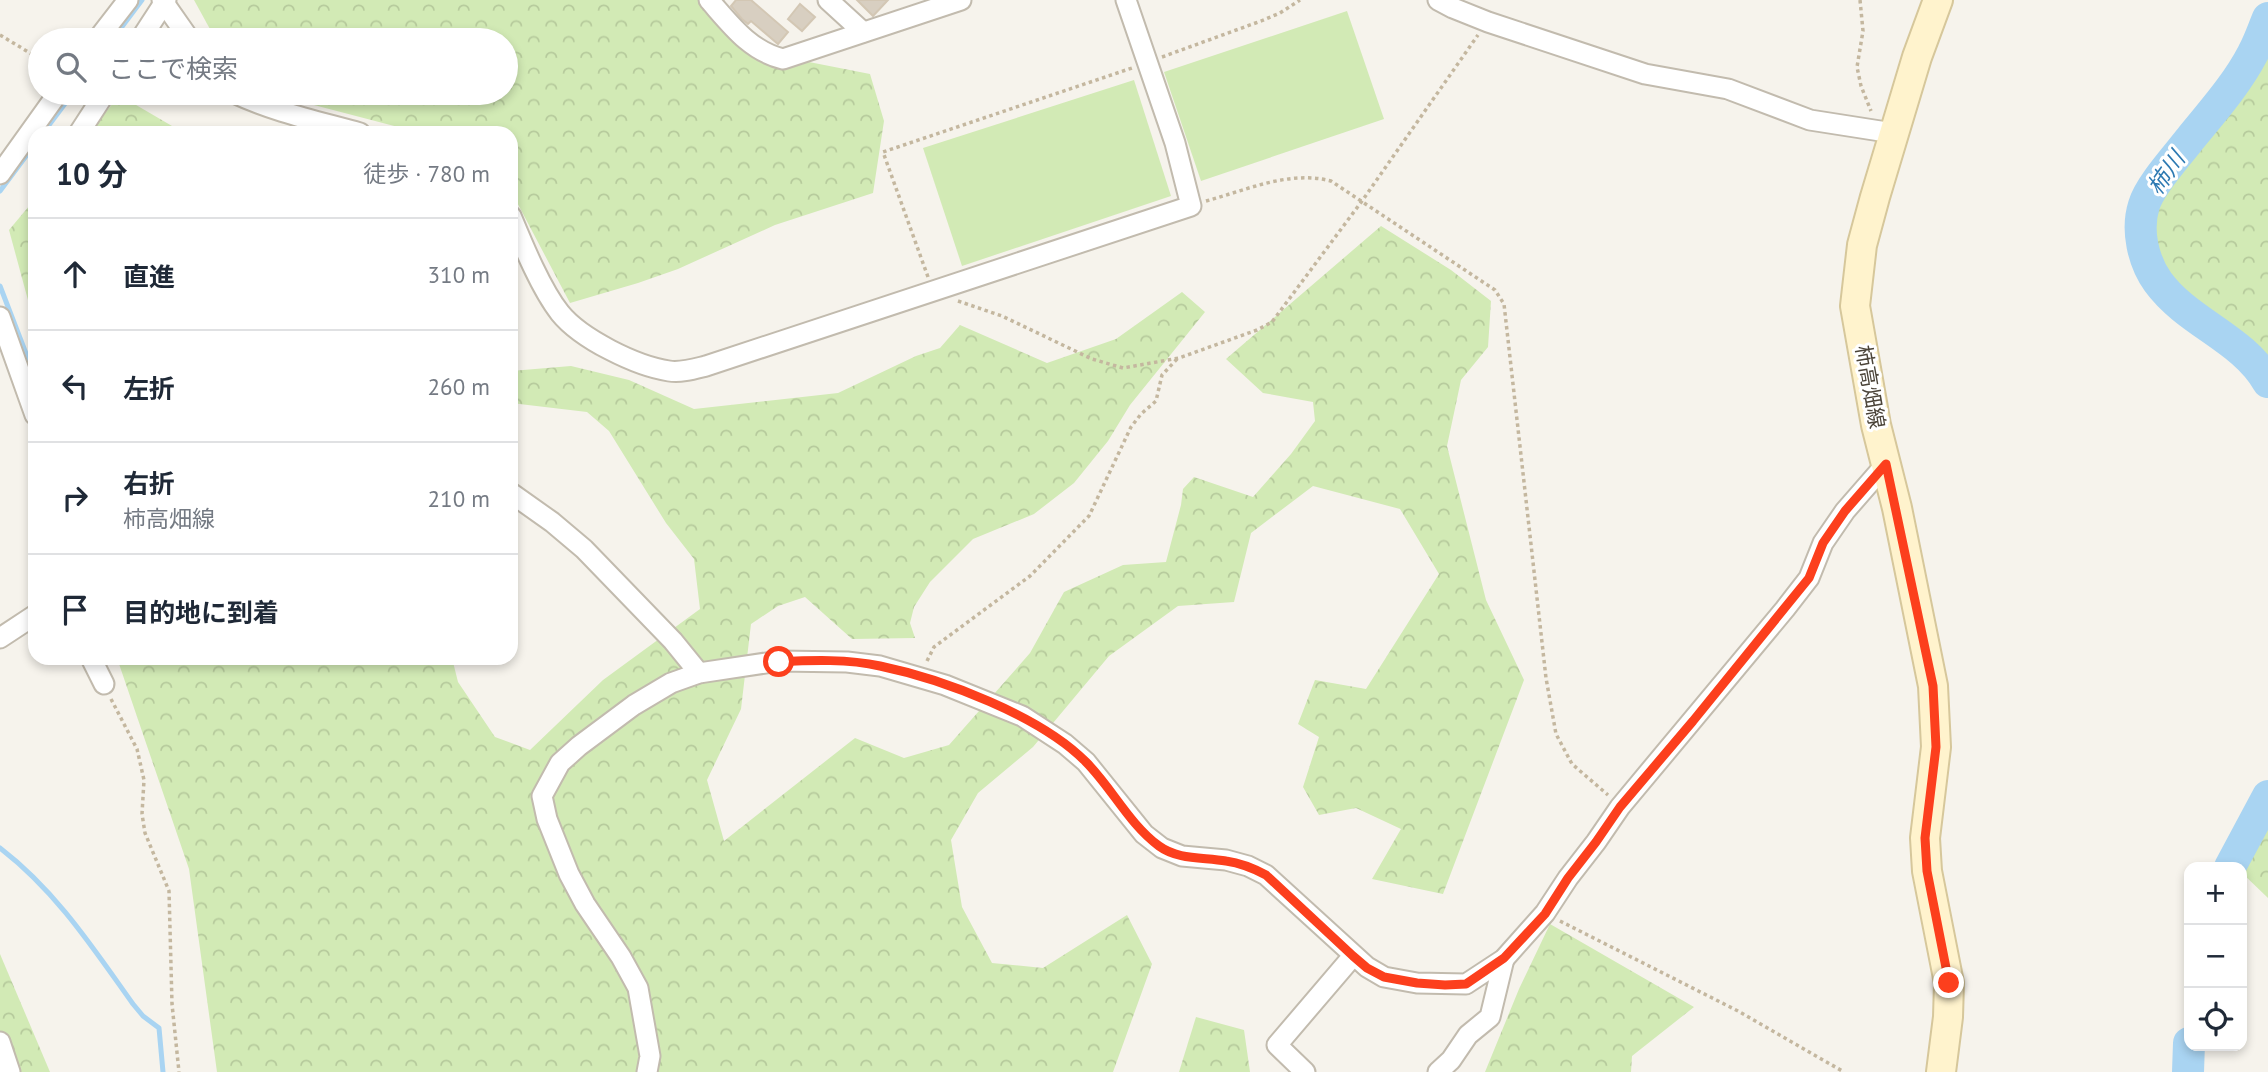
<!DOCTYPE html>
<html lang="ja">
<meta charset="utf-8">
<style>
body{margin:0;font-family:"PT Sans","Noto Sans JP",sans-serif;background:#f2f2f3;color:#1f2937}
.controls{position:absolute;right:21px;bottom:21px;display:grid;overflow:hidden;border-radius:14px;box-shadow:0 4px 10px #0003}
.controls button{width:63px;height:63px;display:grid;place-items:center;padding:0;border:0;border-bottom:2px solid #e0e1e3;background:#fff;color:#1f2937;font:35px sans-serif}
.stop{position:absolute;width:21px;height:21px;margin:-16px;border:5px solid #fc3f1d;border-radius:50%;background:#fff}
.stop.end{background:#fc3f1d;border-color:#fff;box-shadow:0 2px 7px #0008}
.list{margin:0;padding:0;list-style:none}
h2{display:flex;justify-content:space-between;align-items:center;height:91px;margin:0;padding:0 28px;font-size:30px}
h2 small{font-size:23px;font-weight:400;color:#747a83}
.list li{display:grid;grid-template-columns:46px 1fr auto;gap:21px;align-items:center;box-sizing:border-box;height:112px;padding:0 28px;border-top:2px solid #e0e1e3}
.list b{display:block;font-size:26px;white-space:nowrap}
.list p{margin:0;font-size:23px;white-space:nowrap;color:#747a83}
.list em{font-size:23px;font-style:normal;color:#747a83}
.icon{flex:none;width:38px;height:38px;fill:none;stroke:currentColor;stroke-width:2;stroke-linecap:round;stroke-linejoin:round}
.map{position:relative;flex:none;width:2268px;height:1072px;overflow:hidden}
.search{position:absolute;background:#fff;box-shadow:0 4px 10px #0003;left:28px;top:28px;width:490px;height:77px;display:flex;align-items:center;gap:18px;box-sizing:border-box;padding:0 24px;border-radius:38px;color:#747a83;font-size:26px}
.panel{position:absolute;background:#fff;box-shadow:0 4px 10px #0003;left:28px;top:126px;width:490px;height:539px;border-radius:21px}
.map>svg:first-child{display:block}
</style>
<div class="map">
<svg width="2268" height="1072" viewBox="0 0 2268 1072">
<defs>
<pattern id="forest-crowns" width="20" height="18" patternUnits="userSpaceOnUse" patternTransform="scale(1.75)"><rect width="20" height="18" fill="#d2eab5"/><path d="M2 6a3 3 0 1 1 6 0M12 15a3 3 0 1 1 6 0" fill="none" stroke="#b6ca9c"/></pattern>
</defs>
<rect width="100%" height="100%" fill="#f6f3ec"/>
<g fill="#d2eab5">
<path d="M1347 11 1384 119 1201 181 1164 72Z"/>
<path d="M1134 80 1171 196 962 266 923 148Z"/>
</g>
<g fill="url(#forest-crowns)">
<path d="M194 0H700L784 67 809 62 870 74 884 121 873 193 775 225 678 269 638 283 570 303 511 191V133H421L268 93H506V40H216Z"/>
<path d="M2268 41V361L2196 308 2158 265 2149 237 2154 207 2208 135 2224 118 2251 76Z"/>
<path d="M119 95 184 133H90Z"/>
<path d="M35 199V326L9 230Z"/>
<path d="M1381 226 1451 270 1491 301 1488 347 1461 380 1447 446 1486 600 1524 680 1443 894 1372 879 1401 829 1356 808 1319 815 1303 787 1319 737 1298 724 1315 680 1366 689 1439 574 1400 509 1313 486 1251 533 1234 602 1178 606 1109 656 1033 747 978 793 951 840 962 907 992 963 1043 968 1127 915 1152 964 1113 1072H217L189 869 117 658H452L458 682 495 737 530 750 603 680 700 609 694 559 666 523 609 431 587 412 511 403V371L571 366 629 380 694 409 838 393 916 356 940 348 960 325 1047 363 1116 339 1182 292 1205 312 1130 405 1108 441 1074 483 1034 514 973 539 930 582 914 607 910 623 915 638 852 639 805 597 778 606 751 624 741 709 707 780 724 841 855 738 904 758 949 745 1030 653 1064 592 1123 565 1166 562 1181 505 1183 489 1194 477 1253 497 1291 454 1315 421 1313 402 1263 393 1226 359Z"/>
<path d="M2268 821V898L2242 873Z"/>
<path d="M1550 924 1694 1007 1632 1056 1631 1072H1485L1519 989Z"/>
<path d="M0 954 50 1072H0Z"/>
<path d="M1196 1017 1244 1030 1250 1072H1179Z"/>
</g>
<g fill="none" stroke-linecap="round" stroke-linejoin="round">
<g stroke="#a9d4f2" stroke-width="5">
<path d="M112 40 142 0"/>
<path d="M43 133 73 93"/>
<path d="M0 191 35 144"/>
<path d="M0 286 35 377"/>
<path d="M0 848C56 891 93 948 133 1004L143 1016 159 1028 163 1072"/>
</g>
<g stroke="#a9d4f2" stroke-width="32">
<path d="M2268 18C2263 30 2259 42 2253 53 2237 84 2212 112 2190 139 2177 156 2150 185 2144 205 2136 230 2143 261 2158 282 2188 323 2243 338 2268 382"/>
<path d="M2230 867 2268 796"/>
<path d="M2188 1072 2189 1043"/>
</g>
</g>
<g fill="#d8cfc1" stroke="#d3c7b4" stroke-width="2">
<path d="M736 0H751L788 32 778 44 751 21 748 24 742 19 731 6Z"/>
<path d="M857 0H888L873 16Z"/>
<path d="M800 4 815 17 802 31 788 19Z"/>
</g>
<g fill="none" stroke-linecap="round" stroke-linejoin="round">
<defs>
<g id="street">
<path d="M162 0 190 40"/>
<path d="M709 0C731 25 750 51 783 59L961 0"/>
<path d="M828 0 863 32"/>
<path d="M1438 0 1453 8 1488 22 1645 74 1728 89 1810 120 1893 133"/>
<path d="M97 40 128 0"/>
<path d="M140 40 166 0"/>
<path d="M234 93C274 112 317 121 360 133"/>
<path d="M79 133 105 93"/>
<path d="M0 174 58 93"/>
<path d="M511 216C523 245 541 289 560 313 581 339 636 366 669 371 681 373 694 369 706 366L1191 206 1175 143 1126 0"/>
<path d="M0 317 35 415"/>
<path d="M511 493 552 522 584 549 673 641 699 673"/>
<path d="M0 638 35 615"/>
<path d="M91 658 104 684"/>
<path d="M0 1042 10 1072"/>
<path d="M647 1072 650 1056 638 988 621 957 585 904 569 874 547 819 542 796 560 763 579 746 634 705 671 683 699 673 779 661 847 662 880 666 945 685 1022 716 1065 744 1086 762 1144 834 1162 848 1182 856 1226 860 1248 866 1266 875 1367 967 1384 977 1417 983 1466 984 1504 959 1545 913 1568 878 1596 842 1620 807 1785 609 1809 578 1823 543 1845 511 1886 464"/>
<path d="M1305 1072 1277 1045 1353 956"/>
<path d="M1438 1072 1451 1060 1468 1035 1490 1017 1504 959"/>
</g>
<path id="secondary" d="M1938 0 1917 57 1875 197 1862 245 1855 306 1876 425 1897 508 1933 686 1936 747 1925 838 1927 871 1949 983 1948 1017 1941 1072"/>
</defs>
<use href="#street" stroke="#c2bbae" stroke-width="23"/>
<use href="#secondary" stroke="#d6c79b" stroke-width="32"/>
<g stroke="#c4b79f" stroke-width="3.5" stroke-dasharray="3.5 3.5" stroke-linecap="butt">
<path d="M1860 0 1863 31 1857 67 1861 86 1871 111"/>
<path d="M0 35 40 59"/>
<path d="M1162 57 1261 21 1280 13 1300 0"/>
<path d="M1206 201C1247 190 1289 170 1331 181L1495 290 1504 304 1546 678 1556 734 1572 764 1608 795"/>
<path d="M928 277 883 152 1132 68"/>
<path d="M958 301 1002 316 1092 359 1123 368 1179 358 1257 330 1272 322 1362 201 1478 35"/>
<path d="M927 661 934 647 1030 576 1089 516 1131 427 1141 414 1156 401 1162 375 1177 359"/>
<path d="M111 699 137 749 144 780 142 814 145 833 169 891 172 1004 179 1072"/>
<path d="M1560 921 1738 1011 1844 1072"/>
</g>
<use href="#street" stroke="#fff" stroke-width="19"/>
<use href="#secondary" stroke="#fff3cd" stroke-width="28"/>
</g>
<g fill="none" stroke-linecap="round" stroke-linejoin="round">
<path stroke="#fc3f1d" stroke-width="9" d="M779 662C813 660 848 659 880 666 943 679 1041 716 1086 762 1112 788 1129 824 1159 846 1178 860 1204 857 1226 861 1240 863 1253 868 1266 875L1353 956 1367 968 1384 977 1417 983 1445 985 1466 984 1504 958 1545 914 1568 878 1596 842 1620 807 1693 721 1809 578 1823 543 1845 511 1886 464 1933 686 1936 747 1925 838 1927 871 1949 983"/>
</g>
<g text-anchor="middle" stroke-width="6" stroke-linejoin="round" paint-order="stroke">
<g font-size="21" fill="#4b4439" stroke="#fff">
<text transform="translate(1870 387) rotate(80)" y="7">柿高畑線</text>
</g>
<g font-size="23" font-style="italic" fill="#2e7ab2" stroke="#fff">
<text transform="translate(2166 173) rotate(-55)" y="8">柿川</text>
</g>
</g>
</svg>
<div class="controls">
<button>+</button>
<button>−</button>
<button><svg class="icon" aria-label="locate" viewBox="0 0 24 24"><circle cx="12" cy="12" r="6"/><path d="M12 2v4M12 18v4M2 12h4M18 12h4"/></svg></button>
</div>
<div class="stop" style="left:779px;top:662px"></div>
<div class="stop end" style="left:1949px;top:983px"></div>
<div class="search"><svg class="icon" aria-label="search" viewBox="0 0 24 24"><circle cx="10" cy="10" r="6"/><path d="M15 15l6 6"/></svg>ここで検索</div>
<section class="panel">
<h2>10 分<small>徒歩 · 780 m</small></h2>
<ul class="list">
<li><svg class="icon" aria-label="ahead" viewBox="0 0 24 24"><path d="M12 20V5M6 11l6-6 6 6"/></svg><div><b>直進</b></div><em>310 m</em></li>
<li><svg class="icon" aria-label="left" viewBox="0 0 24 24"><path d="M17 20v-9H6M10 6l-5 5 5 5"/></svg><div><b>左折</b></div><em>260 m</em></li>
<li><svg class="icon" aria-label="right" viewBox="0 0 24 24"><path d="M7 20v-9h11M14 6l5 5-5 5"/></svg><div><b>右折</b><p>柿高畑線</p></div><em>210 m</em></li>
<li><svg class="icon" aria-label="arrive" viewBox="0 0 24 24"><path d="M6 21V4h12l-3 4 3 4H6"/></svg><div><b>目的地に到着</b></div></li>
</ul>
</section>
</div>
